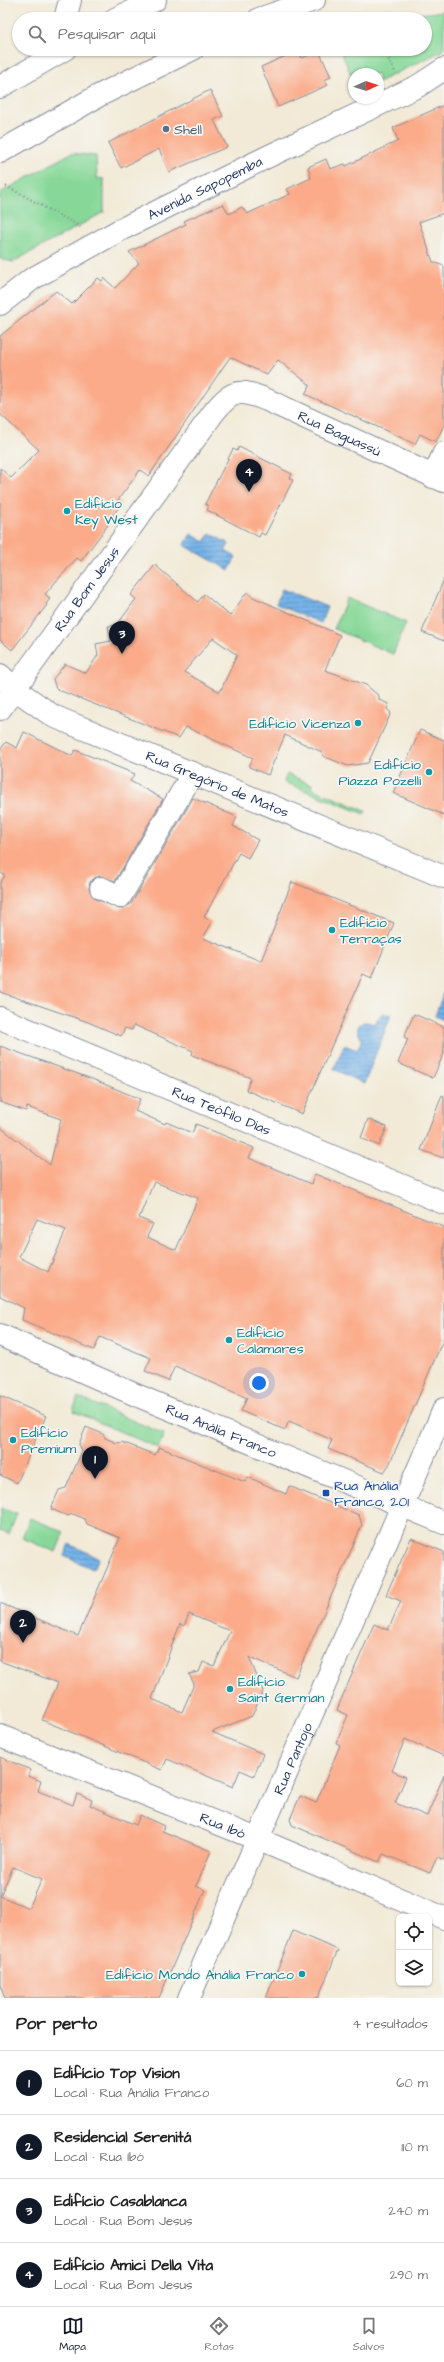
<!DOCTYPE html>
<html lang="pt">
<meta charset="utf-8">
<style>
body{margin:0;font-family:"Architects Daughter",sans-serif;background:#f2f2f2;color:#222}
.controls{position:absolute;right:12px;bottom:12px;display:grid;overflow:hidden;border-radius:6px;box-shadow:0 1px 3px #0004}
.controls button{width:36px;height:36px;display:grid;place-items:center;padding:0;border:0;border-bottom:1px solid #e0e0e0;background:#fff;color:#222;font:20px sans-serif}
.compass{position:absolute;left:348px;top:68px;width:36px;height:36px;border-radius:50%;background:#fff;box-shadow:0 1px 3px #0004;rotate:87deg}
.you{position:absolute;left:259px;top:1383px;width:14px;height:14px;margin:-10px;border:3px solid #fff;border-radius:50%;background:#1a73e8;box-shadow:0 0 0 6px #1a73e833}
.badge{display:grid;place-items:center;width:26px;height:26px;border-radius:50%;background:#111827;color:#fff;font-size:13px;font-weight:700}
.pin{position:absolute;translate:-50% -33px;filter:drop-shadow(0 1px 2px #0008)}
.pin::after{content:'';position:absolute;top:21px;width:14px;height:12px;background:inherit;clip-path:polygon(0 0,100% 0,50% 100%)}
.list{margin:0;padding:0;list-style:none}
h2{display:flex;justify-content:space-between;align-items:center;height:52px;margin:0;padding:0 16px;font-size:17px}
h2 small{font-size:13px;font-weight:400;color:#767676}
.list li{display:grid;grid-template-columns:26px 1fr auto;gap:12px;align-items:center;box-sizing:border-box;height:64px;padding:0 16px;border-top:1px solid #e0e0e0}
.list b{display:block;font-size:15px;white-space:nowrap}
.list p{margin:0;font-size:13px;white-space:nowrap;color:#767676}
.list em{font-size:13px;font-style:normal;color:#767676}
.icon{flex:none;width:22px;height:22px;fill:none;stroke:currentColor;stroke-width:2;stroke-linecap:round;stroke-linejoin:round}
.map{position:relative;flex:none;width:444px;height:1998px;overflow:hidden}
.search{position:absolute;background:#fff;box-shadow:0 1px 3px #0004;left:12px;right:12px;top:12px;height:44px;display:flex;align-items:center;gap:10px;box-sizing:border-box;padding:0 14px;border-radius:22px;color:#767676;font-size:15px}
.sheet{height:308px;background:#fff}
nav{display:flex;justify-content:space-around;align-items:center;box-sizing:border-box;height:56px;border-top:1px solid #e0e0e0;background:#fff;font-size:11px;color:#767676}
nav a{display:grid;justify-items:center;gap:2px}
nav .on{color:#111827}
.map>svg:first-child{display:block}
</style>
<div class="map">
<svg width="444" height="1998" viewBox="0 0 444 1998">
<defs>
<pattern id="water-rules" width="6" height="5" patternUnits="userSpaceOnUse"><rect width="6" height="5" fill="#76b4e9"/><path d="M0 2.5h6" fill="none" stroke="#6093c0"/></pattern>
</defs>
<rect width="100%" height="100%" fill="#f6f6f2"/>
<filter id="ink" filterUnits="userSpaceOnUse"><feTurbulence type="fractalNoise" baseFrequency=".025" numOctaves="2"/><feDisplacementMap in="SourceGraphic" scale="8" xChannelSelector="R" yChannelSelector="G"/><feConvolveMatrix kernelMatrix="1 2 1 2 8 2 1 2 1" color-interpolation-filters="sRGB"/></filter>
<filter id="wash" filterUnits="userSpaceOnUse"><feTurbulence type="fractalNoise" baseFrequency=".012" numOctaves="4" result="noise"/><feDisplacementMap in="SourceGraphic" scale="16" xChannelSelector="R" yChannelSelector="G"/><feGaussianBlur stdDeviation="0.9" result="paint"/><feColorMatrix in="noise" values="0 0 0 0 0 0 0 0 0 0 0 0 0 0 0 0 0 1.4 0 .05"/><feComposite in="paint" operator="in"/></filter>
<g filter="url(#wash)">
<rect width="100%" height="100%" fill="#f2ead7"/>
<g fill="#87d898" stroke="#51847b">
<path d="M444 11V49L440 52 378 82V74H354V82L340 49H425V19H381Z"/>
<path d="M71 153 96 156 97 178 104 179V212L13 262 0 259V193Z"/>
<path d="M347 598 406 623 393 654 334 629Z"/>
<path d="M287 774 313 785 311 788 366 811 364 814 284 782Z"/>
<path d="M78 1397 164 1434 158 1448 73 1411Z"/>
<path d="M0 1508 17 1514 9 1534 0 1531Z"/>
<path d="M30 1518 64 1532 56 1552 22 1538Z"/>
</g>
<g fill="url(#water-rules)" stroke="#4872a4">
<path d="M210 533 229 544 225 551 236 557 229 570 184 545 191 534 205 542Z"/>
<path d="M282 589 327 607 321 623 276 604Z"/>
<path d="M444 992V1020L435 1016Z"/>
<path d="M382 1013 391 1015 364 1084 334 1069 344 1045 357 1050 362 1040 358 1032V1026L364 1022 375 1024Z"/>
<path d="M69 1544 99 1558 93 1569 64 1556Z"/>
</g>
<g id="blocks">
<g fill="#fbab89" fill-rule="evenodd">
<path d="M299 50 302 58 319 51 331 77 324 80 328 85 278 107 261 67Z"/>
<path d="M210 90 223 116 214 120 227 147 169 172 159 149 121 168 108 143Z"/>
<path d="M444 105V213L419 222 433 262 444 266V425L436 442 420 434 415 444 305 394 310 385 278 360 267 375 230 357 149 476 140 470 118 500 122 503 107 523 108 525 81 561 77 558 45 594 50 599 46 604 47 605 12 650 0 640V468L11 478 39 450 0 414V336L56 291 72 304 98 278 102 281 104 278 115 288 139 263 129 252 186 224 184 221 223 204 229 214 242 207 247 214 290 194 287 189 311 178 308 167 326 159 330 169 345 164 346 166 398 141 393 128Z"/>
<path d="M239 447 292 474 290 478 293 480 265 535 261 533 259 537 207 510 209 506 205 504 233 449 237 451Z"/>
<path d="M155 565 198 602 204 594 230 616 247 592 253 597 340 635 325 670 366 685 379 696V700L389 704 387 709 391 713 368 763 348 766 323 756 322 752 285 735 268 775 249 767 253 758 186 727 179 738 56 689 53 679 65 664 86 673 98 655 96 644 111 641 108 626 117 625 136 599 131 595ZM213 638 237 655 220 692 184 672Z"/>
<path d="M444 579V641L422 632Z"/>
<path d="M420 730 444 740V815L393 793Z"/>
<path d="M24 732 72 756 75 750 135 774 130 781 163 799 115 881 100 876 94 878 90 882 89 889 96 899 120 909 131 904 193 798 237 817 233 826 258 840 248 858 239 853 204 917 212 922 203 938 261 961 292 882 394 923 372 978 363 974 302 1114 246 1090 251 1078 192 1055 193 1051 134 1025 132 1030 125 1028 121 1036 88 1022 0 992V883L5 876 0 872V750L6 742 17 748Z"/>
<path d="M414 1014 444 1027V1053L433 1078 398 1063 408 1039 404 1037Z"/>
<path d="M0 1046 92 1079 140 1099 135 1111 165 1124 166 1122 192 1133 196 1124 254 1148 249 1158 311 1184 315 1174 444 1227V1338L389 1465 384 1472 328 1449 332 1440 289 1421 285 1430 241 1411 247 1398 175 1366 168 1381 145 1371 151 1358 129 1349 100 1337 94 1350 22 1320 24 1308 0 1296V1127L50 1165 61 1119 27 1107 26 1111 0 1102ZM154 1182 198 1198 176 1250 147 1237 153 1224 139 1218ZM37 1219 66 1230 48 1272 19 1257Z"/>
<path d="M442 1095 444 1096V1158L421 1150Z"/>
<path d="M368 1119 387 1127 379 1146 361 1138Z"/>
<path d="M0 1396 46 1416 17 1483 0 1475Z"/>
<path d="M86 1427 103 1434 105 1438 117 1443 122 1442 155 1455 159 1447 245 1482 248 1477 286 1494 289 1486 359 1515 362 1525 296 1677 249 1657 263 1691 252 1716 212 1732 263 1754 254 1776 240 1770 233 1787 167 1759 162 1770 42 1720 58 1683 0 1661V1603L78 1636 120 1538 87 1524 85 1519 73 1514 68 1516 51 1509 59 1490 66 1488 82 1451 79 1444ZM189 1614 230 1631 214 1666 203 1662 199 1672 189 1674 194 1684 182 1712 152 1699 180 1624 184 1626Z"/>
<path d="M411 1538 444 1552V1756L405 1739 392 1771 406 1777 395 1803 427 1816 444 1775V1860L437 1857 430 1873 383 1854 379 1862 292 1825 290 1819 300 1796 316 1803 340 1745 336 1743 348 1715 337 1710 343 1695 374 1624 388 1630 401 1601 386 1595Z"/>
<path d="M0 1757 31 1770 28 1776 41 1781 38 1791 73 1805 77 1794 92 1800 90 1805 136 1825 140 1815 164 1826 162 1831 211 1851 196 1886 205 1890 159 1998H5L0 1984ZM13 1867 42 1879 29 1908 0 1896Z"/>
<path d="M293 1931 338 1950 318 1998H266Z"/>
</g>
</g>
</g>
<g filter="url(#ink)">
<use href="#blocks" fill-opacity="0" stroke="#868c9a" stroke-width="1"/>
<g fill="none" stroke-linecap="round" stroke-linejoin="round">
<defs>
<g id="minor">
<path d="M65 19 70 0"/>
<path d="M433 477 444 453"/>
<path id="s1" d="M0 675 15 689 53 716 444 877"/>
<path id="s2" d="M0 709 214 412C233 389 240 389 267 400L444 481"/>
<path d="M101 888 120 897 193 773"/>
<path id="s3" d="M0 1018 444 1203"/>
<path id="s4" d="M0 1335 136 1395 444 1523"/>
<path id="s5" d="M0 1736 257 1839 444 1918"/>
<path id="s6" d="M189 1998 444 1409"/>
</g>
<g id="major">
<path id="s7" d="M0 304 32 279 120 230 267 157 418 86 444 69"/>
</g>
<g id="highway">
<path d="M115 19 155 0"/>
<path d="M259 19 314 0"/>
<path d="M0 87 65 49"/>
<path d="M0 152 98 96 193 49"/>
</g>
</defs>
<use href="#minor" stroke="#868c9a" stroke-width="24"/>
<use href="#major" stroke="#868c9a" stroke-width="24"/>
<use href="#highway" stroke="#868c9a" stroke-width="24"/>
<g stroke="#868c9a" stroke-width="2.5" stroke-dasharray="1 3" stroke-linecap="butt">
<path d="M383 49 396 74"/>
<path d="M6 186 81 227"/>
</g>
<use href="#minor" stroke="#fff" stroke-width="22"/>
<use href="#major" stroke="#fff" stroke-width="22"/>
<use href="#highway" stroke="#fff" stroke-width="22"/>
</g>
</g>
<circle fill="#5c6f8a" stroke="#f6f6f2" stroke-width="1.5" cx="166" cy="129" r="4"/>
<g fill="#0f9aa8" stroke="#f6f6f2" stroke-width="1.5">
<circle cx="67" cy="511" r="4"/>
<circle cx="358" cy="723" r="4"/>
<circle cx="429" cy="772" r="4"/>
<circle cx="332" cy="930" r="4"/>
<circle cx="229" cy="1340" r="4"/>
<circle cx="13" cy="1440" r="4"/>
<circle cx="230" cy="1689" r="4"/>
<circle cx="302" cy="1974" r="4"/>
</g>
<rect fill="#1a4fb4" stroke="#f6f6f2" stroke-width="1.5" x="322" y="1489" width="8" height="8" rx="2"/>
<g text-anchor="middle" stroke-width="3.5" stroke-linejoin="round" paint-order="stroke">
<g font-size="14" fill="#4e5e75" stroke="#f6f6f2" text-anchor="start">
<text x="174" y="134">Shell</text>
</g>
<g font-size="14" fill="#1b2f5e" stroke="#f6f6f2">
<text dy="5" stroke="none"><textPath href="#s7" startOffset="236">Avenida Sapopemba</textPath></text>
<text dy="5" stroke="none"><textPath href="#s2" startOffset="507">Rua Baguassú</textPath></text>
<text dy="5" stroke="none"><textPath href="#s2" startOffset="148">Rua Bom Jesus</textPath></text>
<text dy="5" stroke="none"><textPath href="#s1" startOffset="245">Rua Gregório de Matos</textPath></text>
<text dy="5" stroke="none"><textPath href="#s3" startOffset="240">Rua Teófilo Dias</textPath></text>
<text dy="5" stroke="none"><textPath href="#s4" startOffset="241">Rua Anália Franco</textPath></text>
<text dy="5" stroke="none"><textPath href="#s6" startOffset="261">Rua Pantojo</textPath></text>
<text dy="5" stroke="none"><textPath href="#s5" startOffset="240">Rua Ibó</textPath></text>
</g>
<g font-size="14" fill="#0d838f" stroke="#f6f6f2" text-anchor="start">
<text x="75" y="508">Edifício<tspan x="75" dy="16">Key West</tspan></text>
<text x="350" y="728" text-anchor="end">Edifício Vicenza</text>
<text x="421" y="769" text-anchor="end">Edifício<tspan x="421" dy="16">Piazza Pozelli</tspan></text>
<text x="340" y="927">Edifício<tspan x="340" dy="16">Terraças</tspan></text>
<text x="237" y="1337">Edifício<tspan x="237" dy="16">Calamares</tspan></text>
<text x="21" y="1437">Edifício<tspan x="21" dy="16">Premium</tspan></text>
<text x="238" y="1686">Edifício<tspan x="238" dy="16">Saint German</tspan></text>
<text x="294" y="1979" text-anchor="end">Edifício Mondo Anália Franco</text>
</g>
<g font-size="14" fill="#164399" stroke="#f6f6f2" text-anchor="start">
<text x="334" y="1490">Rua Anália<tspan x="334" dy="16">Franco, 201</tspan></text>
</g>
</g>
</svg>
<div class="controls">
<button><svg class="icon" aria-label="locate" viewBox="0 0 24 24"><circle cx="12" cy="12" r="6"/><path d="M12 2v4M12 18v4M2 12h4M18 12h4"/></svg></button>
<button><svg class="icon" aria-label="layers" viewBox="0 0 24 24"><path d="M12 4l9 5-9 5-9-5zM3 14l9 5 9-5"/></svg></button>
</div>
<svg class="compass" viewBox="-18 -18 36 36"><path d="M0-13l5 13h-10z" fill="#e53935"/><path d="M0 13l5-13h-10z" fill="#767676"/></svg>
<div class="you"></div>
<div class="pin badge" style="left:95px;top:1479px">1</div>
<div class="pin badge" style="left:23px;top:1643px">2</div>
<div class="pin badge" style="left:122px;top:654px">3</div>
<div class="pin badge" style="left:249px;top:492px">4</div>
<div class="search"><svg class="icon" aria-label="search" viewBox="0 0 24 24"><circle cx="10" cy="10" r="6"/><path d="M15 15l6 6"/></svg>Pesquisar aqui</div>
</div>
<section class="sheet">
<h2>Por perto<small>4 resultados</small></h2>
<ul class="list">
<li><span class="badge">1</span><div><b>Edifício Top Vision</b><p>Local · Rua Anália Franco</p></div><em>60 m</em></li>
<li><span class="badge">2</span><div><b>Residencial Serenitá</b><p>Local · Rua Ibó</p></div><em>110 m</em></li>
<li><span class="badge">3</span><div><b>Edifício Casablanca</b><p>Local · Rua Bom Jesus</p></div><em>240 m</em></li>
<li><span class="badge">4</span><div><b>Edifício Amici Della Vita</b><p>Local · Rua Bom Jesus</p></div><em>290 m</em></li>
</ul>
</section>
<nav>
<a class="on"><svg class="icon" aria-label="map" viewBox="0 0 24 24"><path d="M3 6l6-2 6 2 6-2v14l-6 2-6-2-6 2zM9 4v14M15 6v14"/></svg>Mapa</a>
<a><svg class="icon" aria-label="directions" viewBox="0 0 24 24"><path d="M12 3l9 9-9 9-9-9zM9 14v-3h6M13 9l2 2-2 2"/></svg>Rotas</a>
<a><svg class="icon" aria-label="saved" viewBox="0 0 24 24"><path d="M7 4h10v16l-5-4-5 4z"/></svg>Salvos</a>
</nav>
